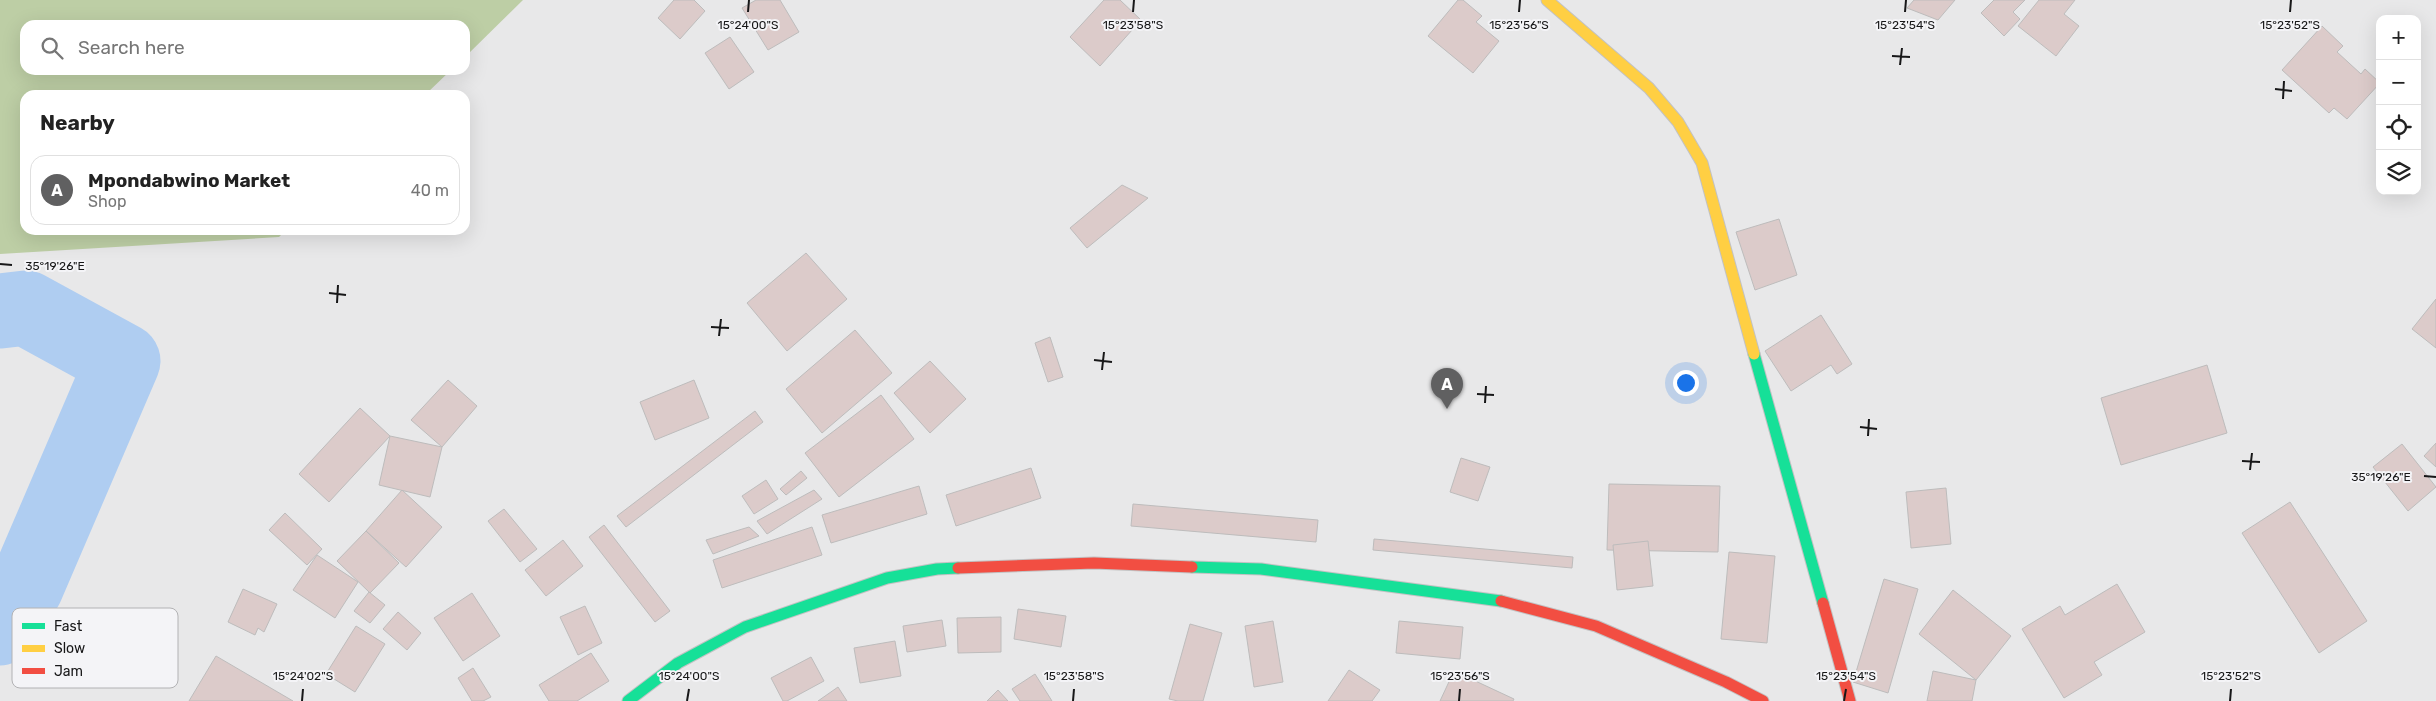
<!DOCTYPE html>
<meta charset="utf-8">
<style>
body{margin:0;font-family:Rubik,sans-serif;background:#f2f2f2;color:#222}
.controls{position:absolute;right:15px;top:15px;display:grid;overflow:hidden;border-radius:10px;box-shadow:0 5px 20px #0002}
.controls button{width:45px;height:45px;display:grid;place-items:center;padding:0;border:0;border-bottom:1px solid #e0e0e0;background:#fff;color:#222;font:25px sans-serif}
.you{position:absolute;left:1685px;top:382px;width:18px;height:18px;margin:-12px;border:4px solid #fff;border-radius:50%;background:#1a73e8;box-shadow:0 0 0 8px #1a73e833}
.badge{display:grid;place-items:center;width:32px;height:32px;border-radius:50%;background:#606061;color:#fff;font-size:16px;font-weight:700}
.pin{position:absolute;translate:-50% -41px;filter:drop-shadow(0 1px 2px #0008)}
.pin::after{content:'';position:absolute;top:26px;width:18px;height:15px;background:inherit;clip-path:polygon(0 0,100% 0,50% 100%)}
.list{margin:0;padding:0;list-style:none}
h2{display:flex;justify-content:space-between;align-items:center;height:65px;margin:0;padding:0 20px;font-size:21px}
h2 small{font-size:16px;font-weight:400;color:#767676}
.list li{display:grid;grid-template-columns:32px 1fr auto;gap:15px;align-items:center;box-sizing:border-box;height:70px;margin:0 10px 10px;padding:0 10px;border:1px solid #e0e0e0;border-radius:15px}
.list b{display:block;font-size:19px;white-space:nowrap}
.list p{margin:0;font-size:16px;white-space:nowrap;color:#767676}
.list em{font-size:16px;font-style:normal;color:#767676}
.icon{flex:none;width:28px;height:28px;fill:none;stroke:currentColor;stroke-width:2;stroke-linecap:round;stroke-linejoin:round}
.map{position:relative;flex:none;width:2436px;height:701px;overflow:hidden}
.search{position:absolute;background:#fff;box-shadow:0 5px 20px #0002;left:20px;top:20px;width:450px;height:55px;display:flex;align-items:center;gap:12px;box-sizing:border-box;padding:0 18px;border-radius:15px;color:#767676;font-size:19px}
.panel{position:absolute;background:#fff;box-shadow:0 5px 20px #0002;left:20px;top:90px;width:450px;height:145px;border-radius:15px}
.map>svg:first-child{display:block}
</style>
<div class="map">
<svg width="2436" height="701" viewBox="0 0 2436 701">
<rect width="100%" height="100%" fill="#e8e8e9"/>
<path fill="#bdcea5" d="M0 0H523L465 57V25H25V70H451L425 95H25V230H286L279 237 0 254Z"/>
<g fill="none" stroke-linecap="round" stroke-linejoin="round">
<path stroke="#afcdf1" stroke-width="75" d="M0 311 26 308 123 361 26 587 0 628"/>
</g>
<g fill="#dccbca" stroke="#bdbcbc">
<path d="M674 0H694L705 11 680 39 658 18Z"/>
<path d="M756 0H780L799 32 768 50 742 8Z"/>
<path d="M1104 0H1120L1141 20 1100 66 1070 37Z"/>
<path d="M1458 0H1463L1482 16 1476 22 1499 41 1473 73 1428 36Z"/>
<path d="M1914 0H1955L1938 20 1907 8Z"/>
<path d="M1994 0H2025L2013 12 2020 19 2004 36 1981 13Z"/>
<path d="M2039 0H2075L2064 14 2079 26 2056 56 2018 26Z"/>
<path d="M2322 26 2343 46 2337 52 2361 74 2365 69 2380 83 2347 119 2334 108 2329 113 2282 70Z"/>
<path d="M730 37 754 72 729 89 705 53Z"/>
<path d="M1122 185 1148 198 1087 248 1070 228Z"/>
<path d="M1779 219 1797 275 1755 290 1736 232Z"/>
<path d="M806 253 847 299 787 351 747 303Z"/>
<path d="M2436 299V348L2412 329Z"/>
<path d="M1821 315 1852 364 1837 374 1831 365 1791 391 1765 351Z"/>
<path d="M855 330 892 373 822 433 786 389Z"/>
<path d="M1050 337 1063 377 1048 382 1035 343Z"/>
<path d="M930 361 966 399 930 433 894 393Z"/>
<path d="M2207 365 2227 433 2121 465 2101 398Z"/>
<path d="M448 380 477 406 442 447 411 420Z"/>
<path d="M694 380 709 418 655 440 640 402Z"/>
<path d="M881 395 914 439 839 497 805 453Z"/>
<path d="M360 408 390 436 329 502 299 474Z"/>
<path d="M755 411 763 422 626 527 617 516Z"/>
<path d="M390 436 442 447 430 497 379 485Z"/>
<path d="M2436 443V467L2424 456Z"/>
<path d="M2402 444 2436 487 2408 511 2373 467Z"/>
<path d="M1461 458 1490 467 1478 501 1450 492Z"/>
<path d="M1031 468 1041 498 956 526 946 495Z"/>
<path d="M801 471 807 478 786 495 780 489Z"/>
<path d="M766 480 778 499 754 514 742 496Z"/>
<path d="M1609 484 1720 486 1718 552 1607 550Z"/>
<path d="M919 486 927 514 831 543 822 515Z"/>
<path d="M1946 488 1951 544 1911 548 1906 492Z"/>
<path d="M402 490 442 527 406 567 366 531Z"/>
<path d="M814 490 822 499 767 534 757 521Z"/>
<path d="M2290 502 2367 621 2319 653 2242 533Z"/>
<path d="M1133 504 1318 520 1316 542 1131 526Z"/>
<path d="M504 509 537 549 520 562 488 521Z"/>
<path d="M285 513 322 549 307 565 269 530Z"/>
<path d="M604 525 670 611 655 622 589 537Z"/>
<path d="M749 527 759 536 713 554 706 540Z"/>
<path d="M812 527 822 555 722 588 713 560Z"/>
<path d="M366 531 399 563 370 593 337 561Z"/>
<path d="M1374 539 1573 557 1572 568 1373 550Z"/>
<path d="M563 540 583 566 546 596 525 570Z"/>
<path d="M1648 541 1653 586 1617 590 1613 545Z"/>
<path d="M1729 552 1775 556 1767 643 1721 639Z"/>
<path d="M317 555 358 582 335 618 293 590Z"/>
<path d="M1884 579 1918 589 1888 693 1853 682Z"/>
<path d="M2117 584 2145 632 2094 662 2102 675 2064 698 2022 629 2060 606 2065 615Z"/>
<path d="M243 589 277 604 264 632 258 628 255 635 228 622Z"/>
<path d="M1953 590 2011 636 1976 680 1919 634Z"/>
<path d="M369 592 385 605 370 623 354 611Z"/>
<path d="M472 593 500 636 463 661 434 618Z"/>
<path d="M585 606 602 643 578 655 560 617Z"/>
<path d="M1018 609 1066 616 1061 647 1014 639Z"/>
<path d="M398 612 421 633 407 650 383 629Z"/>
<path d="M1001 617V652L958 653 957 618Z"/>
<path d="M942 620 946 646 907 652 903 626Z"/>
<path d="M1273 621 1283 682 1254 687 1245 626Z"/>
<path d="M1399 621 1463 627 1460 659 1396 653Z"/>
<path d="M1190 624 1222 633 1203 701H1178L1169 699Z"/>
<path d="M356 626 385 644 355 692 326 674Z"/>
<path d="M895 641 901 676 860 683 854 648Z"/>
<path d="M591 653 609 681 577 701H549L539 685Z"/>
<path d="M216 656 293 701H189Z"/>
<path d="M811 657 824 681 787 701H783L771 678Z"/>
<path d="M473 668 491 697 483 701H472L458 678Z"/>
<path d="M1349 670 1380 690 1372 701H1328Z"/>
<path d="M1454 671 1514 699 1513 701H1440Z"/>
<path d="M1933 671 1976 680 1972 701H1927Z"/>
<path d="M1035 674 1052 701H1020L1012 689Z"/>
<path d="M838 687 847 701H818Z"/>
<path d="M998 690 1008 701H987Z"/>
</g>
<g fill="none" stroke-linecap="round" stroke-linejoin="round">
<defs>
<g id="fast">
<path d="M1754 354 1823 603"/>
<path d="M1192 567 1261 569 1501 601"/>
<path d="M628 701 678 663 745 627 887 578 937 569 958 568"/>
</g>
<path id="slow" d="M1547 0 1649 88 1678 122 1702 163 1754 354"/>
<g id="jam">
<path d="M958 568 1094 563 1192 567"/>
<path d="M1501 601 1596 626 1726 682 1763 701"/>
<path d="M1823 603 1850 701"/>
</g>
</defs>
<use href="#fast" stroke="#c2c2c3" stroke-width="13"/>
<use href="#slow" stroke="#c2c2c3" stroke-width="13"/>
<use href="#jam" stroke="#c2c2c3" stroke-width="13"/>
<use href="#fast" stroke="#16e098" stroke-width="11"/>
<use href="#slow" stroke="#ffcf43" stroke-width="11"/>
<use href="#jam" stroke="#f24e42" stroke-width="11"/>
</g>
<path fill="none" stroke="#171718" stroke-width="2" d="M748 12 749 0M1133 12 1134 0M1519 12 1520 0M1905 12 1906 0M2290 12 2291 0M1892 56 1910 57M1900 65 1902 48M2275 89 2292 91M2283 99 2284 81M0 264 12 265M329 293 346 295M337 303 338 285M711 327 729 328M719 336 721 319M1094 360 1112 362M1102 370 1104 352M1477 394 1494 395M1485 403 1486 386M1860 427 1877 429M1868 436 1869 419M2242 461 2260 462M2250 470 2252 453M2424 476 2436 477M302 701 303 689M687 701 689 689M1073 701 1074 689M1459 701 1460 689M1844 701 1846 689M2230 701 2231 689"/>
<rect x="12" y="608" width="166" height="80" rx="8" fill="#f4f4f7" stroke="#b2b2b4" stroke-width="1"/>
<rect x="22" y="623" width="23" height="6" fill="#16e098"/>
<rect x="22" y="645" width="23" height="7" fill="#ffcf43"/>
<rect x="22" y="668" width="23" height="6" fill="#f24e42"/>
<g font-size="14" fill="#171718">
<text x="54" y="631">Fast</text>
<text x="54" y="653">Slow</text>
<text x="54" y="676">Jam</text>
</g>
<g font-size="12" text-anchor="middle" fill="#171718" stroke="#f4f4f7" stroke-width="4" stroke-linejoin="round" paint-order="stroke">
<text x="748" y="29">15°24'00"S</text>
<text x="1133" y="29">15°23'58"S</text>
<text x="1519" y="29">15°23'56"S</text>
<text x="1905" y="29">15°23'54"S</text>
<text x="2290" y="29">15°23'52"S</text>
<text x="55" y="270">35°19'26"E</text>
<text x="2381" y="481">35°19'26"E</text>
<text x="303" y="680">15°24'02"S</text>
<text x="689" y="680">15°24'00"S</text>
<text x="1074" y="680">15°23'58"S</text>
<text x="1460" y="680">15°23'56"S</text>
<text x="1846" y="680">15°23'54"S</text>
<text x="2231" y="680">15°23'52"S</text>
</g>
</svg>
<div class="controls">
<button>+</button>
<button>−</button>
<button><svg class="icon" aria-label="locate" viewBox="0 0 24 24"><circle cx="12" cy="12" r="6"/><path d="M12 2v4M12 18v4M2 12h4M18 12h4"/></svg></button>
<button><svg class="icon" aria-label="layers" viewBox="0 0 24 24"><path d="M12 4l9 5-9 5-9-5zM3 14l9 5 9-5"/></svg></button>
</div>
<div class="you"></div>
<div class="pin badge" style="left:1447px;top:409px">A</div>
<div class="search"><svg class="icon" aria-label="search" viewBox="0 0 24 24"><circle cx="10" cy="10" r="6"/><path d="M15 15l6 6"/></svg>Search here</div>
<section class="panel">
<h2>Nearby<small></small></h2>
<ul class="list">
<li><span class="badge">A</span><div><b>Mpondabwino Market</b><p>Shop</p></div><em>40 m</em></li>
</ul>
</section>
</div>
